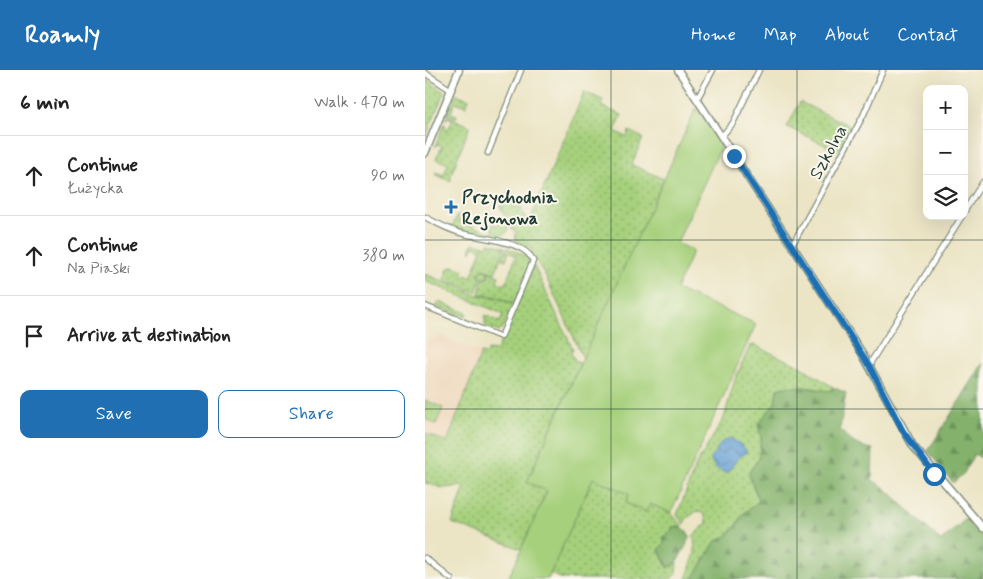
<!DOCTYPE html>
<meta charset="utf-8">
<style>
body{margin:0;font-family:Mynerve,sans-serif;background:#f6f6f6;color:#222}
.controls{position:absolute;right:15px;top:15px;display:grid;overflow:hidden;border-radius:10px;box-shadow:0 5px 20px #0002}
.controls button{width:45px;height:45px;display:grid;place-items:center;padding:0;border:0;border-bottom:1px solid #e0e0e0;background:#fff;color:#222;font:25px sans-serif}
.stop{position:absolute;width:15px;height:15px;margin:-11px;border:4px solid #1f6fb2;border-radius:50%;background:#fff}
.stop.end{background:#1f6fb2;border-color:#fff;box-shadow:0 1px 5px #0008}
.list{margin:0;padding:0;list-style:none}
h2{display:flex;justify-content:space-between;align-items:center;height:65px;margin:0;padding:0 20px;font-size:21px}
h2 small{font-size:16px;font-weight:400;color:#767676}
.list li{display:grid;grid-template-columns:32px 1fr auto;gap:15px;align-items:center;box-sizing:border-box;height:80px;padding:0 20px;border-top:1px solid #e0e0e0}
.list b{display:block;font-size:19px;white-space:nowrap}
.list p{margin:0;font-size:16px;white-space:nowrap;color:#767676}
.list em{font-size:16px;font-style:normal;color:#767676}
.actions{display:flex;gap:10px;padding:15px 20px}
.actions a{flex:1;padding:11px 0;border:1px solid #1f6fb2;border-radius:10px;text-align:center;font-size:18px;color:#1f6fb2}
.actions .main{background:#1f6fb2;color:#fff}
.icon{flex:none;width:28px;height:28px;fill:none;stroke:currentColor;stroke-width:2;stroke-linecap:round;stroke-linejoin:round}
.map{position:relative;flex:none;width:558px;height:509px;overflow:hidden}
header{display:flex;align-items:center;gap:30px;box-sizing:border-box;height:70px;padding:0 25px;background:#1f6fb2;color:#fff}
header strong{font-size:24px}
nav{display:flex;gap:28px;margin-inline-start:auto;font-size:18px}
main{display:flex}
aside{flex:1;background:#fff}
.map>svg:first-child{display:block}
</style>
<header>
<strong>Roamly</strong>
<nav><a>Home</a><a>Map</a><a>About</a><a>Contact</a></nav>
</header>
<main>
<aside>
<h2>6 min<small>Walk · 470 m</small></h2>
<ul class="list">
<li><svg class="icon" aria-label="ahead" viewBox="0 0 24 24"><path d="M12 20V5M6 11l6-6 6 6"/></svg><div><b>Continue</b><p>Łużycka</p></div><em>90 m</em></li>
<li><svg class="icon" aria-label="ahead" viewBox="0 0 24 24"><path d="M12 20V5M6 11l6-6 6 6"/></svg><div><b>Continue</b><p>Na Piaski</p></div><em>380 m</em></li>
<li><svg class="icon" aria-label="arrive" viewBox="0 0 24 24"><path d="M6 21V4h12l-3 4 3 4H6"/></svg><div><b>Arrive at destination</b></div></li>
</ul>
<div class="actions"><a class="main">Save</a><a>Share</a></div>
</aside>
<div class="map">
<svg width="558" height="509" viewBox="0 0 558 509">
<defs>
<pattern id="grass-dots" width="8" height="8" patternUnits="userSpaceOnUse" patternTransform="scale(1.25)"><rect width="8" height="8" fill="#a6d07c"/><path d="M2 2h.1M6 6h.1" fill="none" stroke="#87aa66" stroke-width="1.8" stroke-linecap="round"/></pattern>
<pattern id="forest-firs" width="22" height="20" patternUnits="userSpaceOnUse" patternTransform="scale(1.25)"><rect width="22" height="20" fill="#84b26c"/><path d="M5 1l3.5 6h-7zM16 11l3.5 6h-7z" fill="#6b925a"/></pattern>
<pattern id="water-waves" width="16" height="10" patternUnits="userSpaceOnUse" patternTransform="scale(1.25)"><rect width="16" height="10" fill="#68a0d6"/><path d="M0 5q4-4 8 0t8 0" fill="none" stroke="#5584ae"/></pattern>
</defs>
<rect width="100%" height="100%" fill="#fbf7ec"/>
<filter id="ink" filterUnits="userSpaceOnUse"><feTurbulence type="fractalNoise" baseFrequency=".02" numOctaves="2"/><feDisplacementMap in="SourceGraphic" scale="10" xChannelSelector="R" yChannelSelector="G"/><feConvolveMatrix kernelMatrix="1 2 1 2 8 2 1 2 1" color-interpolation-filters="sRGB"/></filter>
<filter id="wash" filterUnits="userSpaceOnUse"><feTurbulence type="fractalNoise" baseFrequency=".0096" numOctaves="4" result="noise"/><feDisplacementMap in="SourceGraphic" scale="20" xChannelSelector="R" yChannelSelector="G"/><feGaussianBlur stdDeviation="1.12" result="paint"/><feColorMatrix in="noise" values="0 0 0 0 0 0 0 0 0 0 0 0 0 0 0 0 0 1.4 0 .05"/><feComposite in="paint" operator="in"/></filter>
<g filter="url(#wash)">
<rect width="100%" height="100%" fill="#ebe4c5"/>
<path fill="#eed7bb" d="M16 266 58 284 22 372 0 363V272Z"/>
<g fill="url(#grass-dots)" stroke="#628658">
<path d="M0 8 19 22 0 69Z"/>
<path d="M159 22 178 30 176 36 197 45 190 61 202 67 204 61 218 68 207 95 239 109 159 290 120 205 106 183 107 179 91 171 90 160 86 159 75 136 85 120 104 153Z"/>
<path d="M31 24 44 29 41 36 30 32 26 43 32 45 31 48 22 44Z"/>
<path d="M375 32 427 57 413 81 362 57Z"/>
<path d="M22 46 45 56 25 108 27 109 24 111 10 104 11 102 19 105 23 94 11 89 17 76 12 74 10 77 19 53 22 61 28 50 23 47 20 50Z"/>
<path d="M35 145 33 150 68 164 69 161 63 156 68 154 73 156 77 147 82 152 83 161C71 174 42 162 27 157L32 146Z"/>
<path d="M48 173 61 176 65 173 80 177 70 203 58 199 54 203 55 208V202L59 200 74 206 72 212 80 215 91 186 84 182 81 190 77 189 82 178 100 185 106 192 89 234 72 227 54 224 57 210 64 207 63 202 62 208H56L51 222 20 210 23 198 29 196 39 200 37 204 46 207 57 180 49 176 46 182 45 181Z"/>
<path d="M109 196 148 279 146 283 151 292 155 293 102 412 122 421 96 479 27 453 40 416 18 418 0 413V363L22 372 56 283 61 284 63 280 70 281 73 278Z"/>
<path d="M0 204 52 225 72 228 88 235 78 258 74 262 60 256V245L75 252 78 244 0 211Z"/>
<path d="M14 232 42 243 40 247 11 237Z"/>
<path d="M329 275 377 297 408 317 404 321 376 316 352 319 350 333 340 346 334 358 336 367 334 388 325 400 324 407 334 431 316 447 310 458 300 467 290 472 268 509H261L270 483 269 465 282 453 279 444 272 441 261 449 259 455 252 445 271 395 299 348 310 309 325 276Z"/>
<path d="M168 408 204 424 201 433 220 442 225 434 246 443 258 457 246 462 234 481 241 495 249 496 252 492 251 505 246 509H137L125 503Z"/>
</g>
<g fill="url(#forest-firs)" stroke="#527850">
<path d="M558 293V389L549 384 539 403 528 413 503 381Z"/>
<path d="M365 316 404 321 408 317 421 323 415 359C426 373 432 376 448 379L447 410 460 418 516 471 543 447 558 463V509H268L290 472 300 467 310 458 319 443 334 431 324 403 334 388 336 367 333 354 350 333 352 319Z"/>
<path d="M253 456 262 461 265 468 252 492 243 498 234 480 239 473V466L246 462 247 457Z"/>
</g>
<g fill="#a6d07c" stroke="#628658">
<path d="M271 38 296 76 252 173 268 181 251 219 331 254 246 443 225 434 221 442 201 433 204 424 168 408 123 509H83L122 421 102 412Z"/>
<path d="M0 330 18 338 11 354 0 349Z"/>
</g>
<path fill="url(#water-waves)" stroke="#446e85" d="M305 368 318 376 322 382 312 389 306 398 300 403 291 398 285 389 297 372Z"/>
</g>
<g filter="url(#ink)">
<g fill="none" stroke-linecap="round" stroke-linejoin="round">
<defs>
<g id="street">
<path d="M0 3 26 20"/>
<path d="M272 29 288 0"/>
<path d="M296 67 308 53 334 0"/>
<path d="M63 83 96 0"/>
<path d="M539 142 558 112"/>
<path d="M0 147C13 154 26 161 40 164 57 168 102 172 108 191L76 267 0 236"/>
<path d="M366 174 370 170 438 46 458 0"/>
<path d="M444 295 537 146"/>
<path d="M0 488 26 509"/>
</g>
<g id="secondary">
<path d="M253 0 437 283 488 376 558 458"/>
<path d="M0 83 34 0"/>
</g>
</defs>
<use href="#street" stroke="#85907c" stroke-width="7"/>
<use href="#secondary" stroke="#85907c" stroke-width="9"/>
<use href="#street" stroke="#fff" stroke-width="4.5"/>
<use href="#secondary" stroke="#fff" stroke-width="6"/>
</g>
</g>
<g fill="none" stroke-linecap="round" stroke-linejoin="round" filter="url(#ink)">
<path stroke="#1f6fb2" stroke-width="6" d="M309 86 444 295 478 361 509 404"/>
</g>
<path fill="none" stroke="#1f3d34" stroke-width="1" stroke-opacity="0.55" d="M186 0V509M372 0V509M0 170H558M0 339H558"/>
<path fill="#1f6fb2" stroke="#fbf7ec" stroke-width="2" d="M23.5 129.5h5v5h5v5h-5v5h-5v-5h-5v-5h5z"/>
<g text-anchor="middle" stroke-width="4" stroke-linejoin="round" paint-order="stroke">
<g font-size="18" fill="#1f3d34" stroke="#fbf7ec">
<text transform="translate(403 82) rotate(-61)" y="6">Szkolna</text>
</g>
<g font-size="18" font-weight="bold" fill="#1f3d34" stroke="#fbf7ec" text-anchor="start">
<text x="37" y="133">Przychodnia<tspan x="37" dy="21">Rejonowa</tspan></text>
</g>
</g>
</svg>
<div class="controls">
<button>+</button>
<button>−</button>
<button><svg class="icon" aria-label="layers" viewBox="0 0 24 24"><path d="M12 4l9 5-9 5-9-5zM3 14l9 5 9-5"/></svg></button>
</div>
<div class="stop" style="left:509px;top:404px"></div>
<div class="stop end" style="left:309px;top:86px"></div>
</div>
</main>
